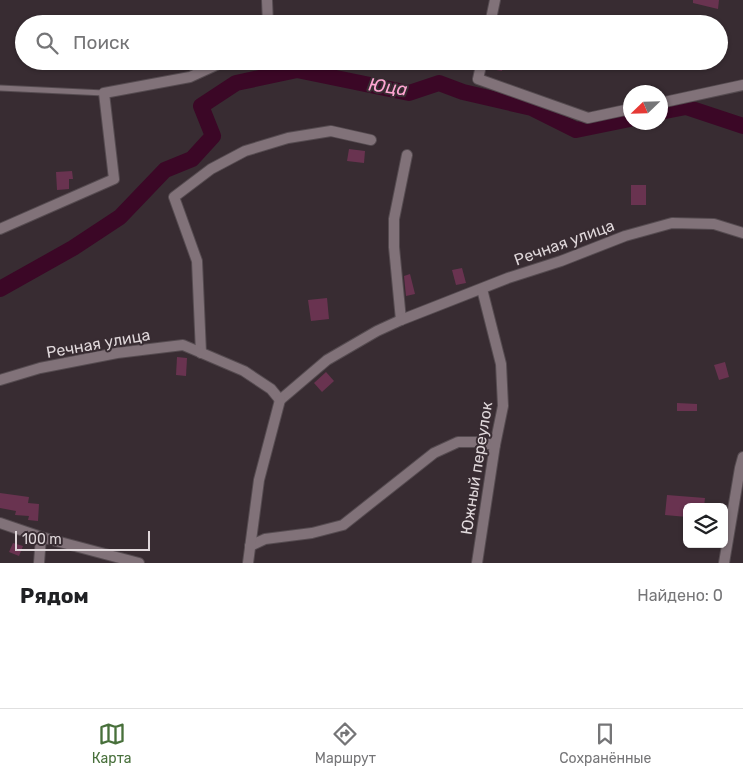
<!DOCTYPE html>
<html lang="ru">
<meta charset="utf-8">
<style>
body{margin:0;font-family:Rubik,sans-serif;background:#f2f2f2;color:#202124}
.controls{position:absolute;right:15px;bottom:15px;display:grid;overflow:hidden;border-radius:8px;box-shadow:0 1px 4px #0004}
.controls button{width:45px;height:45px;display:grid;place-items:center;padding:0;border:0;border-bottom:1px solid #e0e0e0;background:#fff;color:#202124;font:25px sans-serif}
.compass{position:absolute;left:623px;top:85px;width:45px;height:45px;border-radius:50%;background:#fff;box-shadow:0 1px 4px #0004;rotate:247deg}
.scale{position:absolute;left:15px;bottom:12px;width:135px;box-sizing:border-box;padding-left:5px;border:2px solid #dfd7da;border-top:0;font-size:14px;line-height:18px;white-space:nowrap;color:#dfd7da;-webkit-text-stroke:4px #382c32;paint-order:stroke}
.list{margin:0;padding:0;list-style:none}
h2{display:flex;justify-content:space-between;align-items:center;height:65px;margin:0;padding:0 20px;font-size:21px}
h2 small{font-size:16px;font-weight:400;color:#757577}
.icon{flex:none;width:28px;height:28px;fill:none;stroke:currentColor;stroke-width:2;stroke-linecap:round;stroke-linejoin:round}
.map{position:relative;flex:none;width:743px;height:563px;overflow:hidden}
.search{position:absolute;background:#fff;box-shadow:0 1px 4px #0004;left:15px;right:15px;top:15px;height:55px;display:flex;align-items:center;gap:12px;box-sizing:border-box;padding:0 18px;border-radius:28px;color:#757577;font-size:19px}
.sheet{height:145px;background:#fff}
nav{display:flex;justify-content:space-around;align-items:center;box-sizing:border-box;height:70px;border-top:1px solid #e0e0e0;background:#fff;font-size:14px;color:#757577}
nav a{display:grid;justify-items:center;gap:2px}
nav .on{color:#48703b}
.map>svg:first-child{display:block}
</style>
<div class="map">
<svg width="743" height="563" viewBox="0 0 743 563">
<rect width="100%" height="100%" fill="#382c32"/>
<g fill="none" stroke-linecap="round" stroke-linejoin="round">
<g stroke="#3b0726" stroke-width="16">
<path d="M660 112 686 107 743 126"/>
<path d="M0 289 73 248 120 217 165 170 192 159 213 136 201 106 236 83 297 70 409 93 439 83 463 92 532 108 576 130 630 119"/>
</g>
</g>
<g fill="#693350">
<path d="M693 0H719L718 9 693 3Z"/>
<path d="M491 61H504L502 71 490 69Z"/>
<path d="M349 149 365 151 364 163 347 161Z"/>
<path d="M72 171 73 179H69V189L57 190 56 172Z"/>
<rect x="631" y="185" width="15" height="20"/>
<path d="M462 268 466 283 456 285 452 270Z"/>
<path d="M410 274 415 294 406 296 404 276Z"/>
<path d="M327 298 329 319 311 321 308 300Z"/>
<path d="M177 357 187 358 186 376 176 375Z"/>
<path d="M725 362 729 377 719 380 714 365Z"/>
<path d="M326 372 334 381 322 392 314 383Z"/>
<path d="M677 403 697 404V411H677Z"/>
<path d="M0 493 29 497 28 503 39 504 38 521 28 520 29 516 15 515 16 511 0 508Z"/>
<path d="M667 495 705 498 704 507H687V517L665 515Z"/>
<path d="M13 543 23 546 19 556 9 552Z"/>
</g>
<g fill="none" stroke-linecap="round" stroke-linejoin="round">
<defs>
<path id="service" d="M0 88 104 93"/>
<g id="minor">
<path d="M267 0 268 24"/>
<path d="M490 24 495 0"/>
<path d="M482 61 478 79 588 118 630 109"/>
<path d="M660 103 743 85"/>
<path d="M0 229 114 179 104 93 190 77 225 61"/>
<path d="M401 320 394 247V219L407 155"/>
<path d="M201 353 197 261 174 197 211 169 245 151 288 138 331 131 371 140"/>
<path d="M0 380 40 368 117 353 183 345 244 371 271 389 280 400 327 360 377 331 401 320 508 278 561 261 625 236 672 223 714 224 743 233"/>
<path d="M0 523 41 537 139 563"/>
<path d="M250 546 265 539 312 533 343 525 434 453 458 442H476L495 445"/>
<path d="M39 563 41 537"/>
<path d="M248 563 259 480 280 400"/>
<path d="M477 563 495 445 503 406 501 364 482 289"/>
<path d="M724 563 740 468 743 457"/>
</g>
</defs>
<use href="#service" stroke="#554b50" stroke-width="7"/>
<use href="#minor" stroke="#554b50" stroke-width="12"/>
<use href="#service" stroke="#817279" stroke-width="5"/>
<use href="#minor" stroke="#817279" stroke-width="10"/>
</g>
<g text-anchor="middle" stroke-width="4" stroke-linejoin="round" paint-order="stroke">
<g font-size="16" fill="#dfd7da" stroke="#382c32">
<text transform="translate(564 242) rotate(-20)" y="6">Речная улица</text>
<text transform="translate(98 343) rotate(-10)" y="6">Речная улица</text>
<text transform="translate(476 468) rotate(-81)" y="6">Южный переулок</text>
</g>
<g font-size="18" font-style="italic" fill="#fea6d2" stroke="#382c32">
<text transform="translate(388 87) rotate(8)" y="6">Юца</text>
</g>
</g>
</svg>
<div class="controls">
<button><svg class="icon" aria-label="layers" viewBox="0 0 24 24"><path d="M12 4l9 5-9 5-9-5zM3 14l9 5 9-5"/></svg></button>
</div>
<svg class="compass" viewBox="-18 -18 36 36"><path d="M0-13l5 13h-10z" fill="#e53935"/><path d="M0 13l5-13h-10z" fill="#757577"/></svg>
<div class="scale">100 m</div>
<div class="search"><svg class="icon" aria-label="search" viewBox="0 0 24 24"><circle cx="10" cy="10" r="6"/><path d="M15 15l6 6"/></svg>Поиск</div>
</div>
<section class="sheet">
<h2>Рядом<small>Найдено: 0</small></h2>
<ul class="list">
</ul>
</section>
<nav>
<a class="on"><svg class="icon" aria-label="map" viewBox="0 0 24 24"><path d="M3 6l6-2 6 2 6-2v14l-6 2-6-2-6 2zM9 4v14M15 6v14"/></svg>Карта</a>
<a><svg class="icon" aria-label="directions" viewBox="0 0 24 24"><path d="M12 3l9 9-9 9-9-9zM9 14v-3h6M13 9l2 2-2 2"/></svg>Маршрут</a>
<a><svg class="icon" aria-label="saved" viewBox="0 0 24 24"><path d="M7 4h10v16l-5-4-5 4z"/></svg>Сохранённые</a>
</nav>
